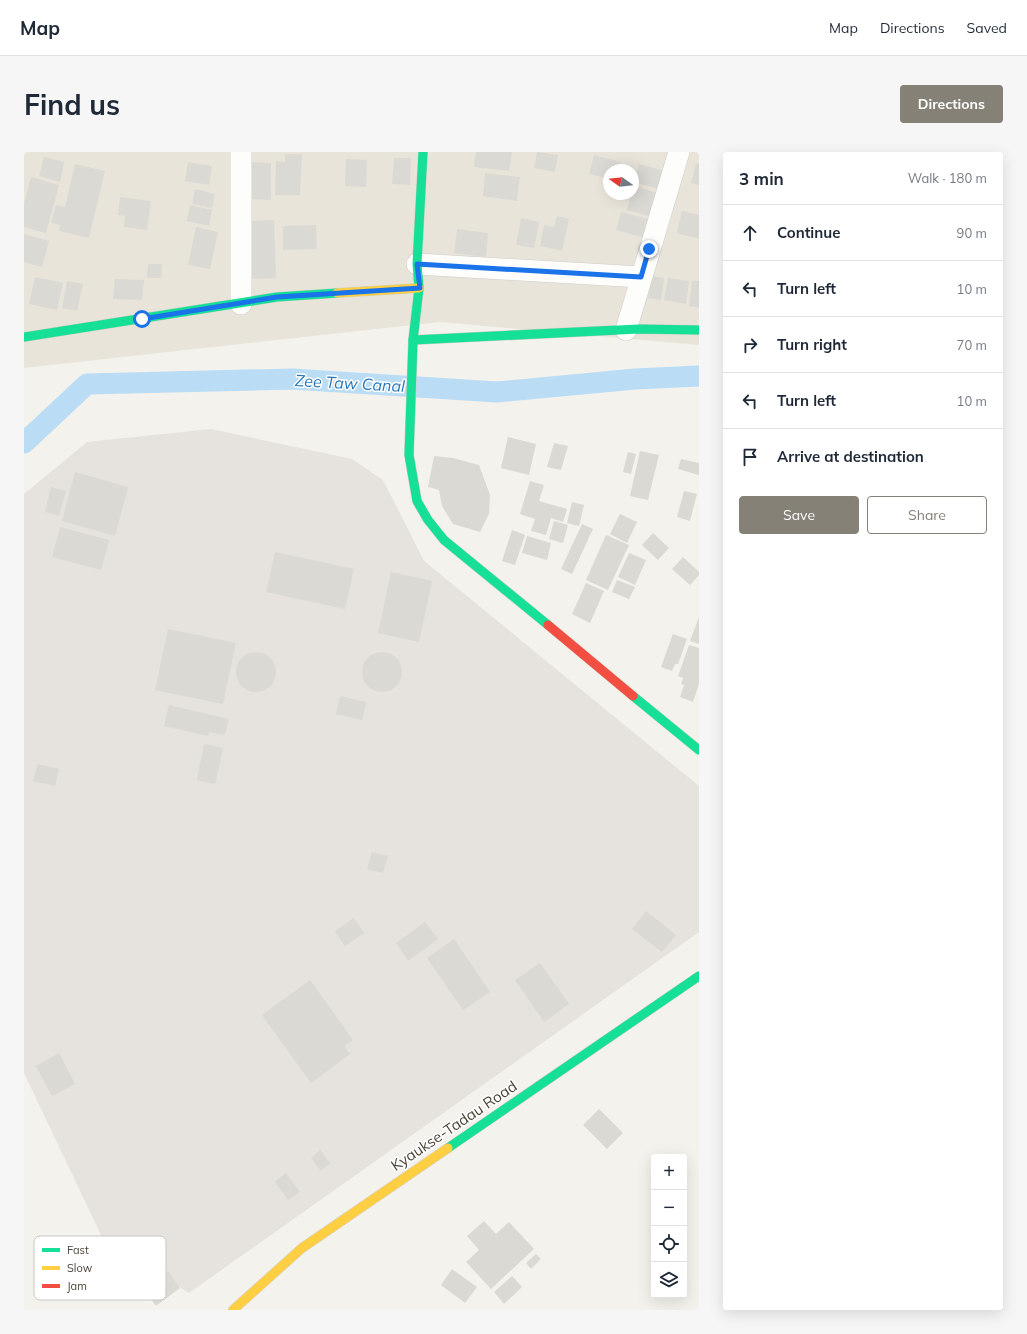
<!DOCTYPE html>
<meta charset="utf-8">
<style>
body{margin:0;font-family:Mulish,sans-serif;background:#f6f6f7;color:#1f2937}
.controls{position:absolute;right:12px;bottom:12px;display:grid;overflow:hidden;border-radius:4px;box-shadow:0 4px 16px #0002}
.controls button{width:36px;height:36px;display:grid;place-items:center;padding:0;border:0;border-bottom:1px solid #e0e1e3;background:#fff;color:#1f2937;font:20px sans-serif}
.compass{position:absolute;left:579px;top:12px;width:36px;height:36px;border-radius:50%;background:#fff;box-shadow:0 4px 16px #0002;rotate:285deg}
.stop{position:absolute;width:12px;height:12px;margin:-9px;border:3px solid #1a73e8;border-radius:50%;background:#fff}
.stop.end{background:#1a73e8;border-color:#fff;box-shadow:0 1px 4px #0008}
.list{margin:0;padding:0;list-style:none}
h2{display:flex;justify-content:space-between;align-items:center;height:52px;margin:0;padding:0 16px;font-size:17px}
h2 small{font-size:13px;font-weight:400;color:#747a83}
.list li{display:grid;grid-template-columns:26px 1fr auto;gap:12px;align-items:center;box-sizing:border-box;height:56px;padding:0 16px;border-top:1px solid #e0e1e3}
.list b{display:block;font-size:15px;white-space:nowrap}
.list em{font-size:13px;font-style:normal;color:#747a83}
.actions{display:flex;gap:8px;padding:12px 16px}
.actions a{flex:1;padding:9px 0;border:1px solid #868177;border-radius:4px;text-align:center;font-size:14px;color:#868177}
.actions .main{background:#868177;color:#fff}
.icon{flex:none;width:22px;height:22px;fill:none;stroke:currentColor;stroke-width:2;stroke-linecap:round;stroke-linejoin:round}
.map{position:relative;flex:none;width:675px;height:1158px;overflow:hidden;border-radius:4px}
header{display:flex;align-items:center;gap:24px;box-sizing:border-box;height:56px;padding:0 20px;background:#fff;border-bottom:1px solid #e0e1e3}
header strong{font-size:19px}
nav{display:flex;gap:22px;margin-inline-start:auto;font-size:14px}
.intro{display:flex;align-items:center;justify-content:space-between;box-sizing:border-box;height:96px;padding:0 24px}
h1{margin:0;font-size:28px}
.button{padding:10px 18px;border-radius:4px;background:#868177;color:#fff;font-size:14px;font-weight:700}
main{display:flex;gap:24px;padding:0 24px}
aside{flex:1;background:#fff;border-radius:4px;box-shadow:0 4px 16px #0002}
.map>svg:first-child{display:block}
</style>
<header>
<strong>Map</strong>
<nav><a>Map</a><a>Directions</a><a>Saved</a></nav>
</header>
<div class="intro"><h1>Find us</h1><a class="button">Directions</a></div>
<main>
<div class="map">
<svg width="675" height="1158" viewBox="0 0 675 1158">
<rect width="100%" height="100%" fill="#f3f2ed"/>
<path fill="#e8e4da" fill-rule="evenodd" d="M0 0H675V193L416 170 0 216ZM585 18H609V42H585Z"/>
<path fill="#e6e2dd" d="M187 277 328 307 359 328 400 409 675 634V780L165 1141 78 1085 0 921V342L63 290Z"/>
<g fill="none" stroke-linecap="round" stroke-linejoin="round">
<path stroke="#badcf4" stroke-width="21" d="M0 291 63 232 268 227 473 240 611 227 675 224"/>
</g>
<g fill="#dbd9d3">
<path d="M452 0H488L485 19 450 15Z"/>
<path d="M513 0 534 3 531 20 510 16Z"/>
<path d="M261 2H278L276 43H251L252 9 261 10Z"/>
<path d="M570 3 597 10 595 18H585V27L565 22Z"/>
<path d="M20 5 40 10 36 30 15 24Z"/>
<path d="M370 6H387L386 33 368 32Z"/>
<path d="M322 7 343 8 342 35 321 34Z"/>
<path d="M164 10 188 14 185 33 161 29Z"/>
<path d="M224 10 247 11V48L223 47Z"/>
<path d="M672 11 675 12V33L667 31Z"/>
<path d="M51 12 81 19 65 86 35 79 36 73 27 71 32 53 41 55Z"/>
<path d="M615 12 640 19 635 37 610 30Z"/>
<path d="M461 21 496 25 493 49 459 44Z"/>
<path d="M7 25 35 33 22 81 0 75V52Z"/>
<path d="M609 34 634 41 628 65 603 58 607 42H609Z"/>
<path d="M171 37 191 42 188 56 168 52Z"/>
<path d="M96 45 127 49 123 78 100 75 101 64 94 63Z"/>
<path d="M166 53 188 58 185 74 163 69Z"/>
<path d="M658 59 675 63V87L653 81Z"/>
<path d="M597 60 629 68 625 87 592 78Z"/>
<path d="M533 64 545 67 538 99 516 94 520 73 530 75Z"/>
<path d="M497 66 515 70 510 96 492 93Z"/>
<path d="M250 68 252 126 228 127 226 69Z"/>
<path d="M292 73 293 97 259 98V74Z"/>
<path d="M172 75 194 80 186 117 164 113Z"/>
<path d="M433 77 464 81 462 105 430 101Z"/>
<path d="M0 82 25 89 18 115 0 110Z"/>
<path d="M124 112H138L137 126H123Z"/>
<path d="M628 124 640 126 637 148 624 146Z"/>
<path d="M11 125 39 131 33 158 5 152Z"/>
<path d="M644 126 665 129 662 152 640 148Z"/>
<path d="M91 127 120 128 118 148 89 147Z"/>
<path d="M43 129 59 132 53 159 38 156Z"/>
<path d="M668 129H675V156L665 154Z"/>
<path d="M484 285 512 292 505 323 477 316Z"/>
<path d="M530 291 544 294 537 318 523 315Z"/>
<path d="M616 299 635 303 624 348 606 344Z"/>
<path d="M604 300 612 302 607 322 599 320Z"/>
<path d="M410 304 429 306 455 313 466 343 465 362 456 380 429 372 418 354 415 338 404 335Z"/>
<path d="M657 307 675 311V323L654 317Z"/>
<path d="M51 320 104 335 91 384 38 369Z"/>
<path d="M506 329 520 333 515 349 543 357 539 370 527 366 522 383 507 379 511 367 496 362Z"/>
<path d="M27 335 42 339 35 364 21 360Z"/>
<path d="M660 339 673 342 666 369 653 365Z"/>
<path d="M548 350 560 353 555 374 543 371Z"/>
<path d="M596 362 613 370 603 391 586 382Z"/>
<path d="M530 369 544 373 539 391 525 387Z"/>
<path d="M558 372 569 377 548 422 537 417Z"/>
<path d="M36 375 85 388 77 418 28 405Z"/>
<path d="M488 378 501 383 491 413 478 409Z"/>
<path d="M629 381 645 396 634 408 618 393Z"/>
<path d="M582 383 605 393 584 438 562 428Z"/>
<path d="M503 384 527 391 523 408 498 401Z"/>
<path d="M251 400 330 417 321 457 242 440Z"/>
<path d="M605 401 622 408 611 433 594 425Z"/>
<path d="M659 405 675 420V423L666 433 648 417Z"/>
<path d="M367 420 408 429 395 490 354 481Z"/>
<path d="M593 428 611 435 605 447 588 440Z"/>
<path d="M562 431 580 439 566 471 548 462Z"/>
<path d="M675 465V492L666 489Z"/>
<path d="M144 477 212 491 199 552 131 538Z"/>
<path d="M649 482 663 487 654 512H651L648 519 637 515Z"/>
<path d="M665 493 675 496V532L669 550 656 545 660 533 657 532 659 526 654 524Z"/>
<circle cx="358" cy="520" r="20"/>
<circle cx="232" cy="520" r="20"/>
<path d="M316 544 342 550 338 568 312 562Z"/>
<path d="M145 553 205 567 201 583 185 580 184 584 140 574Z"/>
<path d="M180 592 199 596 191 632 173 628Z"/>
<path d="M14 612 35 617 31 634 9 629Z"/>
<path d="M348 700 364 704 359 721 343 717Z"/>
<path d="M622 759 652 783 638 800 608 777Z"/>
<path d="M330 766 340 781 321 794 311 779Z"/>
<path d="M401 770 414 787 384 809 372 791Z"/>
<path d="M430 787 466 840 439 858 403 806Z"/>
<path d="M516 811 545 852 520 870 491 828Z"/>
<path d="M286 828 329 888 320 894 326 902 287 931 238 863Z"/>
<path d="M35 901 51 932 28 944 12 914Z"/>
<path d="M575 957 599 981 583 997 559 973Z"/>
<path d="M296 998 306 1011 297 1019 287 1006Z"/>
<path d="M262 1021 276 1040 264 1048 251 1030Z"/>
<path d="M460 1069 472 1082 485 1070 510 1097 467 1137 442 1110 455 1098 443 1084Z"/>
<path d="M512 1102 517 1107 507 1117 502 1111Z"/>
<path d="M428 1117 453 1135 441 1151 417 1133Z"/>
<path d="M144 1119 156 1136 132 1154 120 1137Z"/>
<path d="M488 1124 498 1135 480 1152 470 1140Z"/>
</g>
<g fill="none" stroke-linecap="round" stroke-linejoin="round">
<defs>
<g id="street">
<path d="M217 0V152"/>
<path d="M393 112 617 125"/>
<path d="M602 178 655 0"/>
</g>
<g id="fast">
<path d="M399 0 393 112 395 136 389 188 385 303 393 349 404 368 420 388 524 473"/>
<path d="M0 185 253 145 313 141"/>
<path d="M389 188 615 177 675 178"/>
<path d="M609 544 675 598"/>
<path d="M424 996 675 824"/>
</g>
<g id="slow">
<path d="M313 141 395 136"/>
<path d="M209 1158 278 1096 424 996"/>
</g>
<path id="jam" d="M524 473 609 544"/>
</defs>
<use href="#street" stroke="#d0cdc7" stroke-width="22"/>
<use href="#fast" stroke="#d3cfc3" stroke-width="10"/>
<use href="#slow" stroke="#d3cfc3" stroke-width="10"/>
<use href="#jam" stroke="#d3cfc3" stroke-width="10"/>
<use href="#street" stroke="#fdfdfc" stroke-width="21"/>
<use href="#fast" stroke="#16e098" stroke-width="9"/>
<use href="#slow" stroke="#ffcf43" stroke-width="9"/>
<use href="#jam" stroke="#f24e42" stroke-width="9"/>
</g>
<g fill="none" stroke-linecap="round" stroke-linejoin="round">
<path stroke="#1a73e8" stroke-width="5" d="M118 167 253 145 396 136 393 112 617 125 625 97"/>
</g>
<g text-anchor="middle" stroke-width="3" stroke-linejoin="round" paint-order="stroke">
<g font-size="15" fill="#4c4437" stroke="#fff">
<text transform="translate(430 974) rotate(-34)" y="5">Kyaukse-Tadau Road</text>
</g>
<g font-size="16" font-style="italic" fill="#2476ba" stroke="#fff">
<text transform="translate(326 231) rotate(3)" y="6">Zee Taw Canal</text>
</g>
</g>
<rect x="10" y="1084" width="132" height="64" rx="6" fill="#fff" stroke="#c9c7c3" stroke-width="1"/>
<rect x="18" y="1096" width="18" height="4" fill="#16e098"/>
<rect x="18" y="1114" width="18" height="4" fill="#ffcf43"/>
<rect x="18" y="1132" width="18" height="4" fill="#f24e42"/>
<g font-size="11" fill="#4c4437">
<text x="43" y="1102">Fast</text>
<text x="43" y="1120">Slow</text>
<text x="43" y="1138">Jam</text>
</g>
</svg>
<div class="controls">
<button>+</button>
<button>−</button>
<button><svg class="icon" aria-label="locate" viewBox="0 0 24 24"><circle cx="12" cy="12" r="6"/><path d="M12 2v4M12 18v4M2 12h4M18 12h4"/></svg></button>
<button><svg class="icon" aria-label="layers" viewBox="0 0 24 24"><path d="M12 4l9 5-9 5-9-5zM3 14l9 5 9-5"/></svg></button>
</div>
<svg class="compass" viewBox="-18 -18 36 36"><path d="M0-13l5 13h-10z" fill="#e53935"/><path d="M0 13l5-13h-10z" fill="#747a83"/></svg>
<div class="stop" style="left:118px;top:167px"></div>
<div class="stop end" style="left:625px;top:97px"></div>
</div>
<aside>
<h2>3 min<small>Walk · 180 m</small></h2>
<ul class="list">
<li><svg class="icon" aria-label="ahead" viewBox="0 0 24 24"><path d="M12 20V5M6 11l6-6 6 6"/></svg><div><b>Continue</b></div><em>90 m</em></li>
<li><svg class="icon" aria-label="left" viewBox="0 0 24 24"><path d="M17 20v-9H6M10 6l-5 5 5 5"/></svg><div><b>Turn left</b></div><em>10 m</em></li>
<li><svg class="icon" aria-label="right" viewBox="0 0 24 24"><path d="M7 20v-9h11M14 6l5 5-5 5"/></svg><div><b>Turn right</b></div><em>70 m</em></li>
<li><svg class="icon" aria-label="left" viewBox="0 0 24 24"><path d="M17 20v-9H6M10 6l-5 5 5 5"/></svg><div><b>Turn left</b></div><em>10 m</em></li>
<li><svg class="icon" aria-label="arrive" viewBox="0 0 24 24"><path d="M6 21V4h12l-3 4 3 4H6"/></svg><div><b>Arrive at destination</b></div></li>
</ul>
<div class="actions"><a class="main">Save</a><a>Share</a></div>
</aside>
</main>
